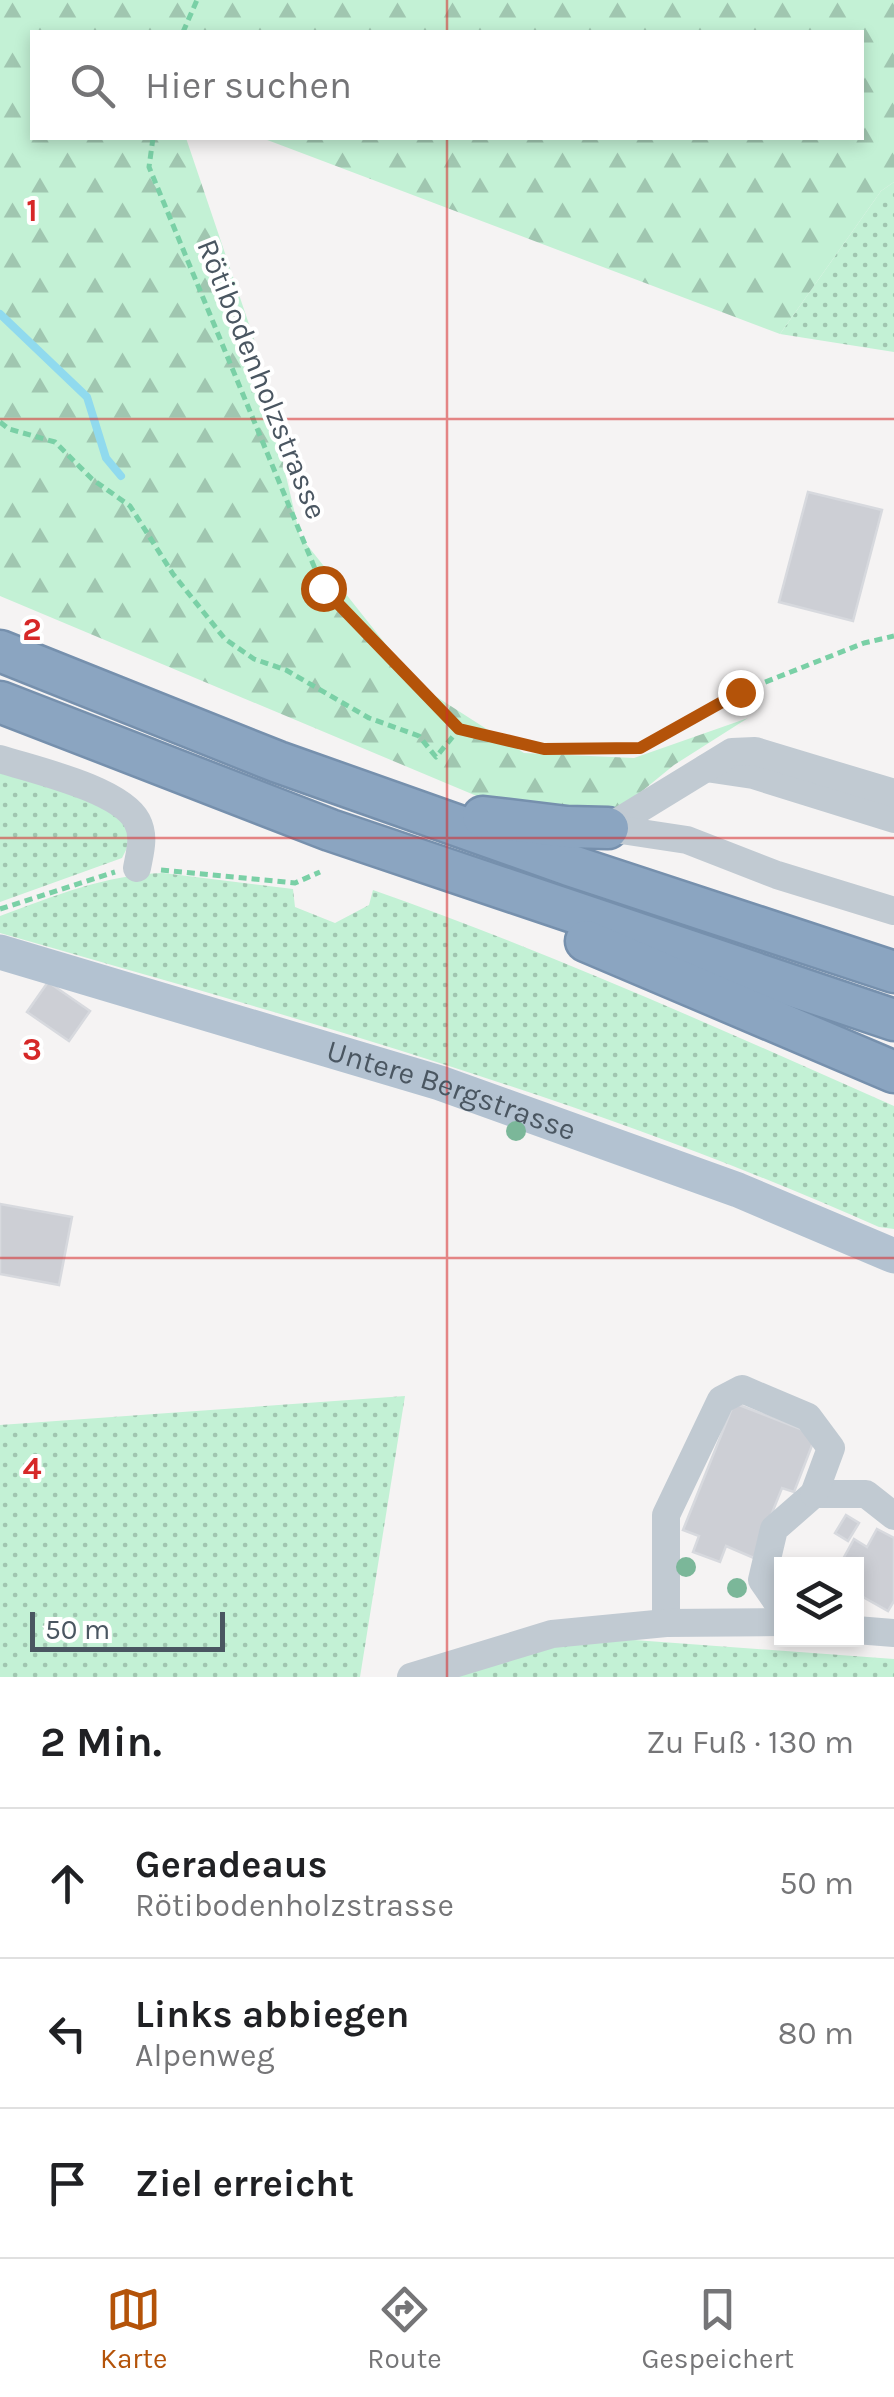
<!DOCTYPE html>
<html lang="de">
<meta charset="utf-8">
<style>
body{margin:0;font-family:Karla,sans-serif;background:#f2f2f2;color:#202124}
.controls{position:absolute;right:30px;bottom:30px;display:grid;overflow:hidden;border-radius:0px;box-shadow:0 5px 15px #0003}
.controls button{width:90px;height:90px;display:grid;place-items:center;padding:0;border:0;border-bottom:2px solid #e0e0e0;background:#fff;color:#202124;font:50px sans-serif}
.scale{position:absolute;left:30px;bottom:25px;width:195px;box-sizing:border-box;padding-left:10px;border:5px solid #4a5661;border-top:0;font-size:28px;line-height:35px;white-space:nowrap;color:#4a5661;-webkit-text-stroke:8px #fff;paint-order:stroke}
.stop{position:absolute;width:30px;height:30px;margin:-22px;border:8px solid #b45309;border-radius:50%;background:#fff}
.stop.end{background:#b45309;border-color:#fff;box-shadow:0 2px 10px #0008}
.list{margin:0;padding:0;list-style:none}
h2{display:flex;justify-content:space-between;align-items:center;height:130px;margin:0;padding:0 40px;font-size:42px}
h2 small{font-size:32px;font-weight:400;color:#757577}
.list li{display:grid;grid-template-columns:65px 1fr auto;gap:30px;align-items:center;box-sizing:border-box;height:150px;padding:0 40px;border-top:2px solid #e0e0e0}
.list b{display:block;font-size:38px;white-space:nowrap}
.list p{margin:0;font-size:32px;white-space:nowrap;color:#757577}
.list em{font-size:32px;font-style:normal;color:#757577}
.icon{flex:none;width:55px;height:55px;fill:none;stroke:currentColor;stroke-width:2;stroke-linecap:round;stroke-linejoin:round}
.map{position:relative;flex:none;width:894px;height:1677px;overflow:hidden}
.search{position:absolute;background:#fff;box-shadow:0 5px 15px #0003;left:30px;right:30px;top:30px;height:110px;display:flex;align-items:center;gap:25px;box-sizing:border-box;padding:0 35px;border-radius:0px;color:#757577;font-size:38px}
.sheet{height:580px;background:#fff}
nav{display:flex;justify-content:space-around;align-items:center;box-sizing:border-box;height:140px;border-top:2px solid #e0e0e0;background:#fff;font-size:28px;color:#757577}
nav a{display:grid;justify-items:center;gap:5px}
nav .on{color:#b45309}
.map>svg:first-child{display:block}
</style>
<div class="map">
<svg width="894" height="1677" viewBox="0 0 894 1677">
<defs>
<pattern id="grass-dots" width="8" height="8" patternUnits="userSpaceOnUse" patternTransform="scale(2.5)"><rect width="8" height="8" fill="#c3f1d5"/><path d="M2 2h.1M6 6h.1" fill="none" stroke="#a0c6b0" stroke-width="1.8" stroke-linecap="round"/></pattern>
<pattern id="forest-firs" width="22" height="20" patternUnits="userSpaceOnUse" patternTransform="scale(2.5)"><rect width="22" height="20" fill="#c3f1d5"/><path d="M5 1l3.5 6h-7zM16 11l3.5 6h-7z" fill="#a0c6b0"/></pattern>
</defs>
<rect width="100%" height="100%" fill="#f5f3f3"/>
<g fill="url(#grass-dots)">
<path d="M894 182V352L780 334 881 191Z"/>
<path d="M0 764 83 793 126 819 131 840 122 858 0 902Z"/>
<path d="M163 873 293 889 295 907 335 923 369 905 373 890C550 952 722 1030 894 1106V1229L879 1227C596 1101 297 1018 0 933V916C54 896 105 875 163 873Z"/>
<path d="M405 1396 360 1677H0V1425Z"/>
<path d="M552 1634 894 1659V1677H411Z"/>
</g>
<path fill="url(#forest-firs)" d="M0 0H894V182L881 191 780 334 262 138H862V32H32V138H186L255 342 300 536 418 685 524 753 634 758 748 718 674 765 614 814 491 802 0 596Z"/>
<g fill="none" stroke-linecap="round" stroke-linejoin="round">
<path stroke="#90daee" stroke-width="8" d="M0 314 87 397 106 458 121 476"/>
</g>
<g fill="#cdcfd5" stroke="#d7d9de" stroke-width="2.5">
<path d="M808 492 882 510 853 621 779 602Z"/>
<path d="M48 982 90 1011 69 1041 27 1012Z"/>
<path d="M0 1204 72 1217 59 1285 0 1274Z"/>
<path d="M734 1403 816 1435 794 1492 782 1488 754 1558 726 1546 720 1562 693 1552 699 1536 683 1530Z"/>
<path d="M846 1515 859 1523 848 1541 835 1533Z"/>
<path d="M877 1529 894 1538V1601L888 1611 856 1593V1564L843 1559 854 1539 867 1547Z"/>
</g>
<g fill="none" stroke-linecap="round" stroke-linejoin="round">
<defs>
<g id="highway">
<path d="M0 651 278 762 569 865 894 972"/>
<path d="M0 702 330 830 894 1020"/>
<path d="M483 817 567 827 608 828"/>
<path d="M586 941 894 1072"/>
</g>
</defs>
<use href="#highway" stroke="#7690ad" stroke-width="45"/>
<g stroke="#7ad0a6" stroke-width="5" stroke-dasharray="8 5" stroke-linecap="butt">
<path d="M183 32 197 0"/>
<path d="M153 138 149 167 323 588 459 729"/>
<path d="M0 422 9 429 55 442 92 479 130 506 173 574 225 639 254 659 286 670 369 718 419 736 436 757 459 729"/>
<path d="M459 729 544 749 640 748 740 692 864 643 894 636"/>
<path d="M161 870 295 883 320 872"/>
<path d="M0 909 115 872"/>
</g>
<g stroke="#c1cad2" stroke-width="28">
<path d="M0 759C34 770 120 789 137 821 145 836 140 852 137 868"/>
<path d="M706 768 753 775 894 819"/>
<path d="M608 828 732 752 755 751 894 793"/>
<path d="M608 828 687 840 777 875 894 911"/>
<path d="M782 1609 762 1580 774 1529 814 1494H866L894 1516"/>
<path d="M666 1623V1515L721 1400 742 1389 808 1417 831 1448 814 1494"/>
<path d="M856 1630 894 1633"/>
<path d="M411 1677 552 1634 666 1623 782 1622"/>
</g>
<path stroke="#b3c2d1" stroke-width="35" id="s1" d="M0 952 440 1083 738 1190 894 1256"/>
<use href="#highway" stroke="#8ba5c1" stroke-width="40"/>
</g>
<g fill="#7bb799">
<circle cx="516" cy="1131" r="10"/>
<circle cx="686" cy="1567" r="10"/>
<circle cx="737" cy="1588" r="10"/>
</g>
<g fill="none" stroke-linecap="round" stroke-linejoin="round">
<path stroke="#b45309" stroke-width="12" d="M323 588 459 729 544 749 640 748 740 692"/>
</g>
<path fill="none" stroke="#d62828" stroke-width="2.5" stroke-opacity="0.55" d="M447 0V32M447 138V1677M0 419H894M0 838H894M0 1258H894"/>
<g text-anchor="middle" stroke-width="8" stroke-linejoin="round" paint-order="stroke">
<g font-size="30" fill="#4a5661" stroke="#fff">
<text transform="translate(262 379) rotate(68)" y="10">Rötibodenholzstrasse</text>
<text dy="10" stroke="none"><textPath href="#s1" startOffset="472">Untere Bergstrasse</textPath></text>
</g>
</g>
<g font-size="32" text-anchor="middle" font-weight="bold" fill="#d62828" stroke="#fff" stroke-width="8" stroke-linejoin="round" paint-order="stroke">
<text x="32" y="221">1</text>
<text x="32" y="640">2</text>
<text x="32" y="1060">3</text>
<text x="32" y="1479">4</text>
</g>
</svg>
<div class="controls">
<button><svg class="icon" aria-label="layers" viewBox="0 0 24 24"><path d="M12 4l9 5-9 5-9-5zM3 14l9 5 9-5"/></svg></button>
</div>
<div class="scale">50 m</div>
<div class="stop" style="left:323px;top:588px"></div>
<div class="stop end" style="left:740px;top:692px"></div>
<div class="search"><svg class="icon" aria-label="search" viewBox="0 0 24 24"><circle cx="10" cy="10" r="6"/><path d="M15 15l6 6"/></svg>Hier suchen</div>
</div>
<section class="sheet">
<h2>2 Min.<small>Zu Fuß · 130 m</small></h2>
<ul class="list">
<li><svg class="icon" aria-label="ahead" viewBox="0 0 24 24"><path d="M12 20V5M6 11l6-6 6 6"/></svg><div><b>Geradeaus</b><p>Rötibodenholzstrasse</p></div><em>50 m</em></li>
<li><svg class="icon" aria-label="left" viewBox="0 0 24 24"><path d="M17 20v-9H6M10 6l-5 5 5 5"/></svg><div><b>Links abbiegen</b><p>Alpenweg</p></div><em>80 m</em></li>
<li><svg class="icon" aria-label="arrive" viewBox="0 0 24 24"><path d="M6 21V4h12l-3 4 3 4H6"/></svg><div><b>Ziel erreicht</b></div></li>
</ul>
</section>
<nav>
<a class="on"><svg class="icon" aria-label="map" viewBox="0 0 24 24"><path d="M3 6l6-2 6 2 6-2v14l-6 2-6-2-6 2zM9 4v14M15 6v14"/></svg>Karte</a>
<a><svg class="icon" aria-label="directions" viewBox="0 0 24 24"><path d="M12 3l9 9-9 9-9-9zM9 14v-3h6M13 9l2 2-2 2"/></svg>Route</a>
<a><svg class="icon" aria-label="saved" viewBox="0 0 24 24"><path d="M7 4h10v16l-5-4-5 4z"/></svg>Gespeichert</a>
</nav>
